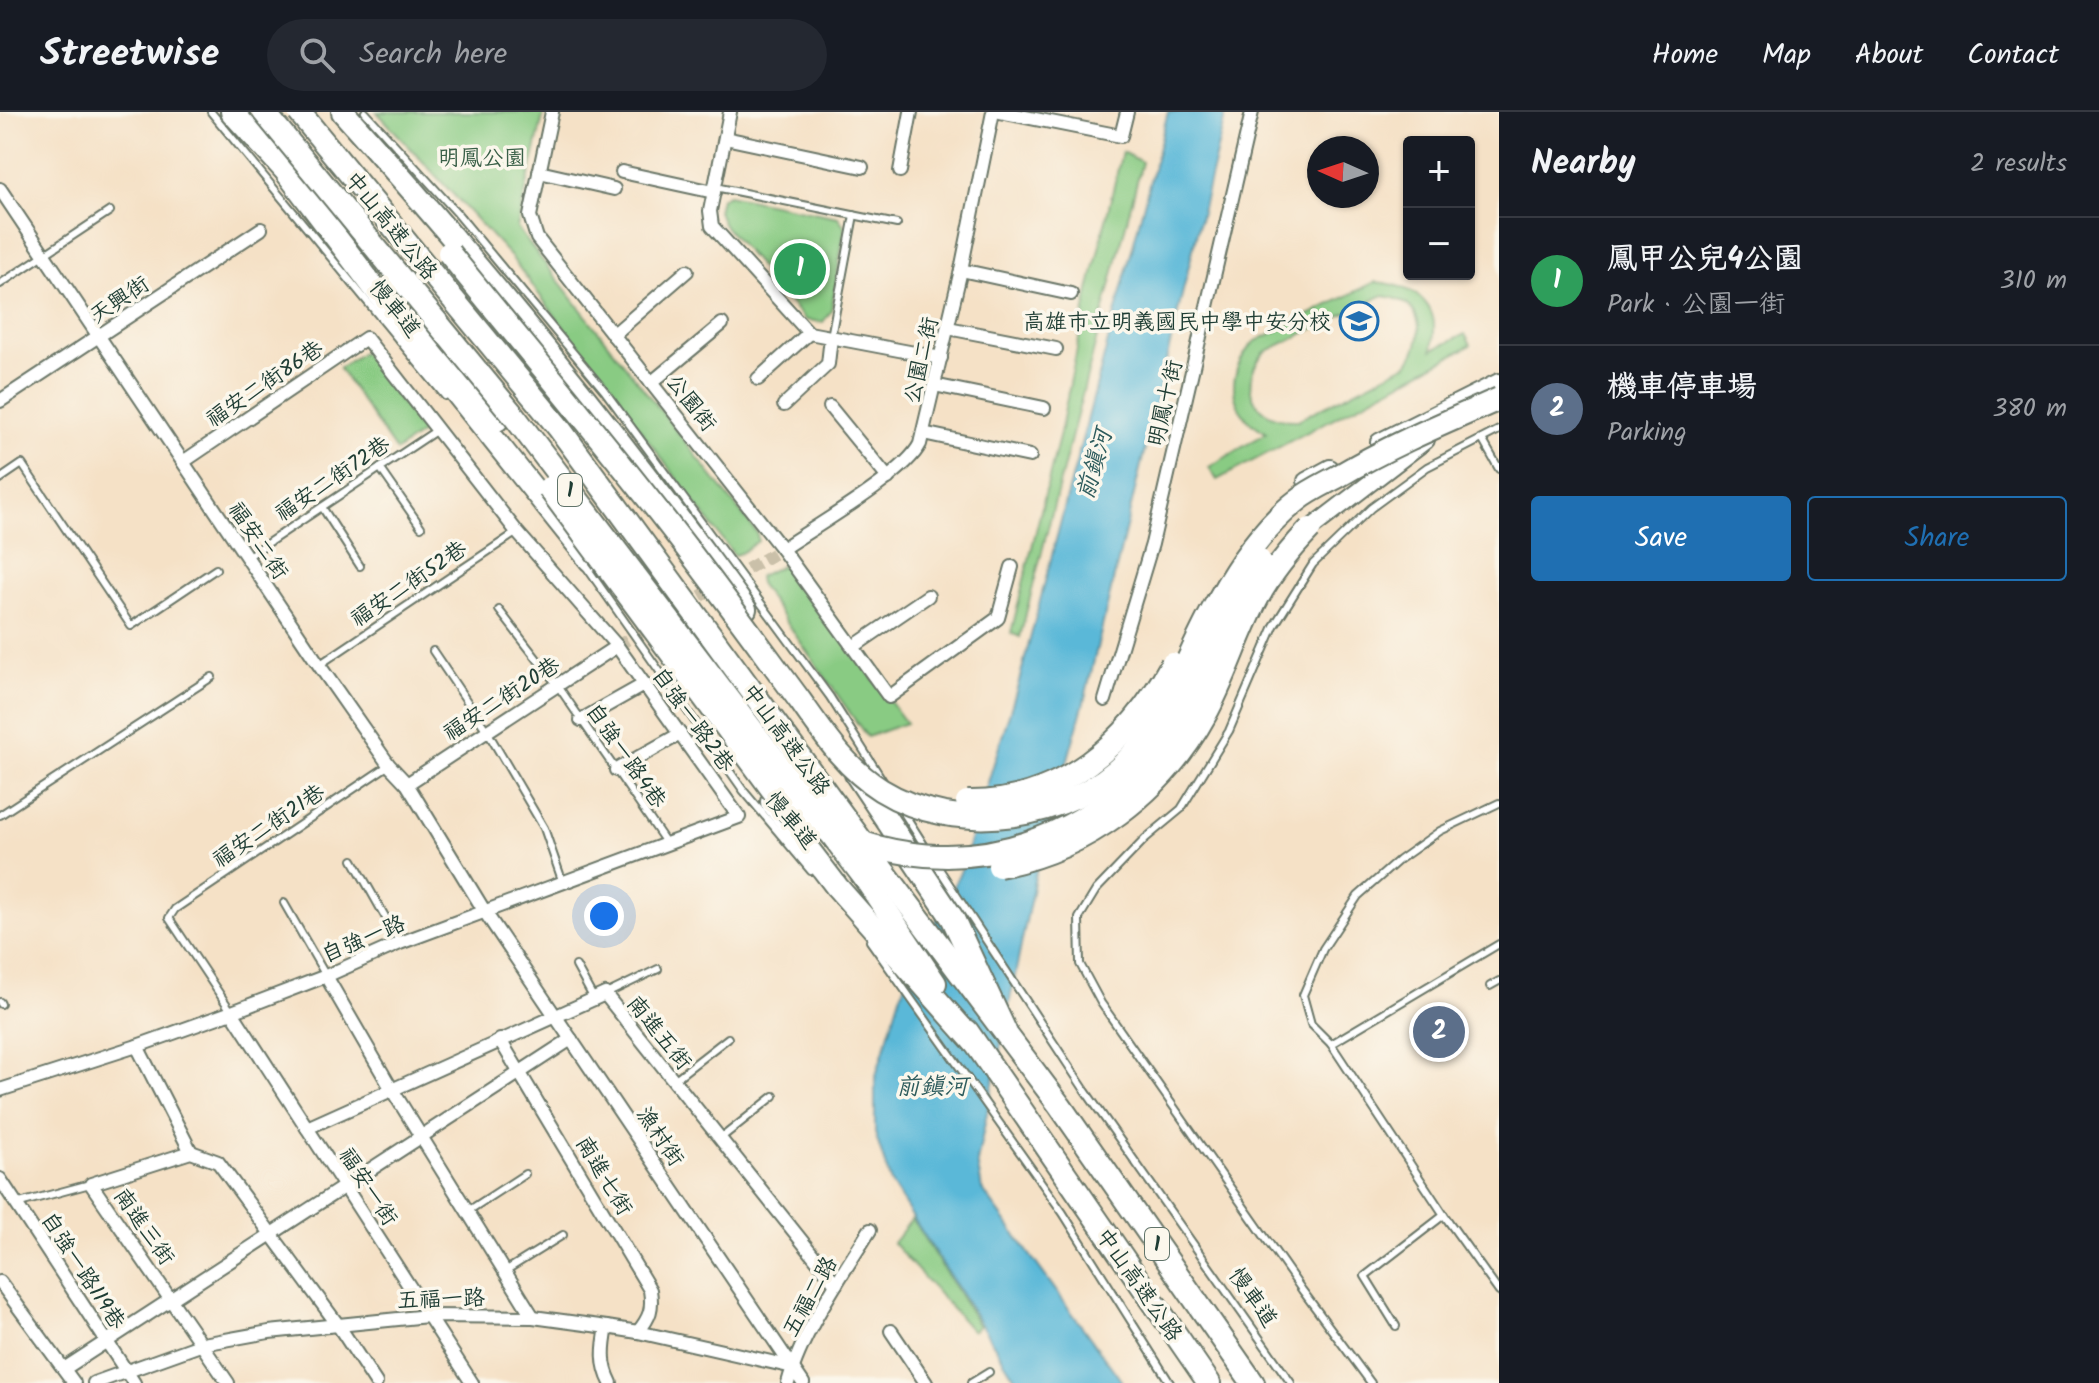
<!DOCTYPE html>
<meta charset="utf-8">
<style>
body{margin:0;font-family:Kalam,"LXGW WenKai TC",sans-serif;background:#242831;color:#f1f3f6}
.controls{position:absolute;right:24px;top:24px;display:grid;overflow:hidden;border-radius:8px;box-shadow:0 2px 6px #0004}
.controls button{width:72px;height:72px;display:grid;place-items:center;padding:0;border:0;border-bottom:2px solid #363941;background:#171b24;color:#f1f3f6;font:40px sans-serif}
.compass{position:absolute;left:1307px;top:24px;width:72px;height:72px;border-radius:50%;background:#171b24;box-shadow:0 2px 6px #0004;rotate:273deg}
.you{position:absolute;left:604px;top:804px;width:28px;height:28px;margin:-20px;border:6px solid #fff;border-radius:50%;background:#1a73e8;box-shadow:0 0 0 12px #1a73e833}
.badge{display:grid;place-items:center;width:52px;height:52px;border-radius:50%;background:#1f6fb2;color:#fff;font-size:26px;font-weight:700}
.pin{position:absolute;translate:-50% -50%;border:4px solid #fff;box-shadow:0 2px 8px #0006}
.list{margin:0;padding:0;list-style:none}
h2{display:flex;justify-content:space-between;align-items:center;height:104px;margin:0;padding:0 32px;font-size:34px}
h2 small{font-size:26px;font-weight:400;color:#9ea1a6}
.list li{display:grid;grid-template-columns:52px 1fr auto;gap:24px;align-items:center;box-sizing:border-box;height:128px;padding:0 32px;border-top:2px solid #363941}
.list b{display:block;font-size:30px;white-space:nowrap}
.list p{margin:0;font-size:26px;white-space:nowrap;color:#9ea1a6}
.list em{font-size:26px;font-style:normal;color:#9ea1a6}
.actions{display:flex;gap:16px;padding:24px 32px}
.actions a{flex:1;padding:18px 0;border:2px solid #1f6fb2;border-radius:8px;text-align:center;font-size:28px;color:#1f6fb2}
.actions .main{background:#1f6fb2;color:#fff}
.icon{flex:none;width:44px;height:44px;fill:none;stroke:currentColor;stroke-width:2;stroke-linecap:round;stroke-linejoin:round}
.map{position:relative;flex:none;width:1499px;height:1271px;overflow:hidden}
header{display:flex;align-items:center;gap:48px;box-sizing:border-box;height:112px;padding:0 40px;background:#171b24;border-bottom:2px solid #363941}
header strong{font-size:38px}
nav{display:flex;gap:44px;margin-inline-start:auto;font-size:28px}
.search{width:560px;height:72px;background:#242831;display:flex;align-items:center;gap:20px;box-sizing:border-box;padding:0 28px;border-radius:44px;color:#9ea1a6;font-size:30px}
main{display:flex}
aside{flex:1;background:#171b24}
.map>svg:first-child{display:block}
</style>
<header>
<strong>Streetwise</strong>
<div class="search"><svg class="icon" aria-label="search" viewBox="0 0 24 24"><circle cx="10" cy="10" r="6"/><path d="M15 15l6 6"/></svg>Search here</div>
<nav><a>Home</a><a>Map</a><a>About</a><a>Contact</a></nav>
</header>
<main>
<div class="map">
<svg width="1499" height="1271" viewBox="0 0 1499 1271">
<rect width="100%" height="100%" fill="#fbf7ec"/>
<filter id="ink" filterUnits="userSpaceOnUse"><feTurbulence type="fractalNoise" baseFrequency=".0125" numOctaves="2"/><feDisplacementMap in="SourceGraphic" scale="16" xChannelSelector="R" yChannelSelector="G"/><feConvolveMatrix kernelMatrix="1 2 1 2 8 2 1 2 1" color-interpolation-filters="sRGB"/></filter>
<filter id="wash" filterUnits="userSpaceOnUse"><feTurbulence type="fractalNoise" baseFrequency=".006" numOctaves="4" result="noise"/><feDisplacementMap in="SourceGraphic" scale="32" xChannelSelector="R" yChannelSelector="G"/><feGaussianBlur stdDeviation="1.8" result="paint"/><feColorMatrix in="noise" values="0 0 0 0 0 0 0 0 0 0 0 0 0 0 0 0 0 1.4 0 .05"/><feComposite in="paint" operator="in"/></filter>
<g filter="url(#wash)">
<rect width="100%" height="100%" fill="#f5e1c6"/>
<g fill="#89cb83" stroke="#54845c" stroke-width="2" fill-rule="evenodd">
<path d="M377 0H544L517 116 757 421 758 429 741 441 734 443 511 145Z"/>
<path d="M1122 40 1142 50 1020 525 1011 521 1060 321 1088 183Z"/>
<path d="M728 83 838 105 845 115 831 199 823 210 805 208 723 112 718 99 721 86Z"/>
<path d="M1375 170C1397 171 1427 181 1433 206 1436 216 1433 228 1432 238L1465 222 1471 233 1217 368 1209 355 1266 321C1260 316 1251 312 1246 306 1225 281 1234 251 1254 230ZM1381 184C1422 186 1429 223 1407 252L1298 308C1254 310 1235 272 1265 240Z"/>
<path d="M363 240 423 320 396 339 339 256Z"/>
<path d="M784 452 790 455 906 611 867 625 759 471 758 465Z"/>
<path d="M912 1107 979 1214 972 1219 893 1131Z"/>
</g>
<path fill="#5ab8d8" stroke="#3c7a86" stroke-width="2" d="M1168 0H1226L1084 590 1036 760 977 1050 982 1077 1123 1271H1018L891 1071 875 1021V967L900 884 961 758 1018 573Z"/>
</g>
<g filter="url(#ink)">
<g fill="none" stroke-linecap="round" stroke-linejoin="round">
<g stroke="#cac0a9" stroke-width="12" stroke-dasharray="12 6" stroke-linecap="butt">
<path d="M685 493 782 437"/>
<path d="M617 534 656 511"/>
</g>
<defs>
<g id="service">
<path d="M211 0 445 284"/>
<path d="M365 0 457 101 604 278 830 585 883 669"/>
<path d="M715 75 897 112"/>
<path d="M0 172 110 99"/>
<path d="M831 225 854 103"/>
<path d="M1482 327 1499 357"/>
<path d="M380 356 421 415"/>
<path d="M0 367 22 352 131 514 216 457"/>
<path d="M322 395 360 454"/>
<path d="M247 445 437 318"/>
<path d="M585 453 743 678 811 759"/>
<path d="M499 498 558 574 667 732"/>
<path d="M433 539 487 619 544 716 563 771"/>
<path d="M319 553 517 420"/>
<path d="M900 695 926 736"/>
<path d="M0 703 212 565"/>
<path d="M353 748 400 831"/>
<path d="M934 749 1084 977 1291 1271"/>
<path d="M284 791 326 864"/>
<path d="M870 829 1063 1101 1170 1271"/>
<path d="M1499 832 1331 932 1444 1103 1499 1180"/>
<path d="M576 854 594 887"/>
<path d="M1490 874 1499 869"/>
<path d="M604 883 658 857"/>
<path d="M0 890 1 892"/>
<path d="M231 899 169 806 175 797 389 653"/>
<path d="M1331 932 1311 912 1303 883 1323 837 1358 784 1399 748 1440 719 1499 691"/>
<path d="M674 968 728 926"/>
<path d="M721 1026 774 984"/>
<path d="M16 1092 90 1072"/>
<path d="M468 1099 525 1062"/>
<path d="M505 1159 563 1123"/>
<path d="M1396 1214 1365 1164 1444 1103"/>
<path d="M971 1271 989 1260"/>
<path d="M1371 1271 1302 1178 1101 891 1080 852 1079 806 1096 778 1146 726 1181 697 1229 619 1274 514 1313 452 1371 396 1427 355 1499 318"/>
</g>
<g id="minor">
<path d="M552 0 530 104 537 126 782 437 889 585 998 506 1012 455"/>
<path d="M730 0 710 99 712 114 809 221 941 246"/>
<path d="M1000 0 1121 24 1127 0"/>
<path d="M725 26 862 55"/>
<path d="M900 59 911 0"/>
<path d="M539 60 614 77"/>
<path d="M622 60 714 80"/>
<path d="M0 77 319 553 389 653 407 672 485 800 803 1271"/>
<path d="M961 158 1071 182"/>
<path d="M948 216 1056 237"/>
<path d="M613 223 687 159"/>
<path d="M758 267 809 221"/>
<path d="M651 271 722 212"/>
<path d="M934 273 1044 296"/>
<path d="M0 289 261 117"/>
<path d="M784 293 828 252 831 225"/>
<path d="M830 295 888 366"/>
<path d="M923 321 1030 344"/>
<path d="M782 437C814 415 905 363 920 332L961 158 993 0"/>
<path d="M853 535 928 484"/>
<path d="M1105 588 1152 432 1252 0"/>
<path d="M581 608 645 572"/>
<path d="M616 658 680 622"/>
<path d="M407 672 617 534"/>
<path d="M326 864 391 976 533 1205"/>
<path d="M232 900 472 1271"/>
<path d="M500 928 650 1178C653 1197 650 1205 638 1220"/>
<path d="M137 934 191 1040"/>
<path d="M0 978 137 934 232 900 326 864 400 831 739 705 617 534 517 420 366 226 183 350"/>
<path d="M307 1016 605 882 836 1172"/>
<path d="M0 1067 134 1271"/>
<path d="M0 1170 74 1271"/>
<path d="M607 1215C603 1236 601 1252 611 1271"/>
<path d="M891 1219 926 1271"/>
<path d="M64 1257 571 927"/>
<path d="M94 1271 203 1232 269 1220 428 1204 533 1205 607 1215 638 1220 793 1255"/>
<path d="M228 1271 91 1072 191 1040 218 1050 338 1213 376 1271"/>
<path d="M788 1271C802 1220 842 1163 870 1118"/>
</g>
<g id="tertiary">
<path d="M1379 330 1499 270"/>
<path d="M1306 369 1330 356"/>
<path d="M1310 417 1426 328"/>
</g>
<g id="motorway">
<path d="M232 0 296 70"/>
<path d="M343 0C438 106 529 215 617 327 660 383 704 439 745 497"/>
<path d="M288 62 404 215 590 448"/>
<path d="M417 207 497 308"/>
<path d="M856 662 953 807 1005 919"/>
<path d="M772 690 837 775 974 930"/>
<path d="M882 757 1060 994 1253 1271"/>
<path d="M864 765 935 871"/>
<path d="M967 919 1209 1271"/>
</g>
</defs>
<use href="#service" stroke="#6a7667" stroke-width="10"/>
<use href="#minor" stroke="#6a7667" stroke-width="16"/>
<use href="#tertiary" stroke="#6a7667" stroke-width="20"/>
<use href="#motorway" stroke="#6a7667" stroke-width="26"/>
<use href="#service" stroke="#fff" stroke-width="6"/>
<use href="#minor" stroke="#fff" stroke-width="12"/>
<use href="#tertiary" stroke="#fff" stroke-width="16"/>
<use href="#motorway" stroke="#fff" stroke-width="22"/>
<defs>
<g id="motorway-bridge">
<path d="M264 0 514 304 864 765"/>
<path d="M299 0 559 316 882 757"/>
<path d="M449 141C529 240 612 338 689 439 727 489 764 540 801 590 825 624 846 656 881 678 957 725 1071 710 1131 644 1172 599 1188 539 1219 487 1239 451 1265 413 1298 388 1309 379 1324 372 1337 365 1389 334 1444 311 1499 287"/>
<path d="M549 376 789 700C880 749 973 762 1068 714 1109 693 1142 665 1168 627 1180 609 1189 588 1199 568 1218 528 1237 487 1259 448"/>
<path d="M967 690C1060 692 1130 630 1172 552"/>
<path d="M999 754C1086 738 1163 680 1205 603 1226 565 1238 523 1258 485 1272 460 1290 438 1310 417"/>
</g>
</defs>
<use href="#motorway-bridge" stroke="#6a7667" stroke-width="26" stroke-linecap="butt"/>
<use href="#motorway-bridge" stroke="#fff" stroke-width="22"/>
</g>
</g>
<defs>
<symbol id="school-ring" viewBox="-11 -11 22 22"><circle r="9.5" fill="#fbf7ec" stroke="#1f6fb2" stroke-width="1.5"/><path d="M0-5L7-2L0 1L-7-2ZM-4 1L0 2.5L4 1V4Q0 6-4 4Z" fill="#1f6fb2"/></symbol>
</defs>
<g fill-rule="evenodd">
<use href="#school-ring" x="1337" y="187" width="44" height="44"/>
</g>
<g text-anchor="middle" stroke-width="7" stroke-linejoin="round" paint-order="stroke">
<g fill="#fbf7ec" stroke="#61756b" stroke-width="2">
<rect x="558" y="362" width="24" height="32" rx="6"/>
<rect x="1145" y="1116" width="24" height="32" rx="6"/>
</g>
<g font-size="20" font-weight="bold" fill="#1f3d34">
<text x="570" y="385">1</text>
<text x="1157" y="1139">1</text>
</g>
<g font-size="22" fill="#3a6048" stroke="#fbf7ec">
<text x="482" y="53">明鳳公園</text>
</g>
<g font-size="22" fill="#1f3d34" stroke="#fbf7ec">
<text transform="translate(392 113) rotate(51)" y="8">中山高速公路</text>
<text transform="translate(119 187) rotate(-34)" y="8">天興街</text>
<text transform="translate(396 196) rotate(51)" y="8">慢車道</text>
<text transform="translate(920 248) rotate(-77)" y="8">公園二街</text>
<text transform="translate(264 271) rotate(-34)" y="8">福安二街86巷</text>
<text transform="translate(692 290) rotate(52)" y="8">公園街</text>
<text transform="translate(1164 291) rotate(-77)" y="8">明鳳十街</text>
<text transform="translate(332 366) rotate(-34)" y="8">福安二街72巷</text>
<text transform="translate(259 428) rotate(56)" y="8">福安二街</text>
<text transform="translate(408 471) rotate(-34)" y="8">福安二街52巷</text>
<text transform="translate(501 586) rotate(-33)" y="8">福安二街20巷</text>
<text transform="translate(694 607) rotate(54)" y="8">自強一路2巷</text>
<text transform="translate(787 627) rotate(54)" y="8">中山高速公路</text>
<text transform="translate(627 643) rotate(55)" y="8">自強一路4巷</text>
<text transform="translate(792 708) rotate(50)" y="8">慢車道</text>
<text transform="translate(268 713) rotate(-34)" y="8">福安二街21巷</text>
<text transform="translate(363 826) rotate(-23)" y="8">自強一路</text>
<text transform="translate(660 920) rotate(51)" y="8">南進五街</text>
<text transform="translate(661 1024) rotate(56)" y="8">漁村街</text>
<text transform="translate(605 1063) rotate(59)" y="8">南進七街</text>
<text transform="translate(369 1074) rotate(57)" y="8">福安一街</text>
<text transform="translate(145 1114) rotate(55)" y="8">南進三街</text>
<text transform="translate(84 1158) rotate(57)" y="8">自強一路119巷</text>
<text transform="translate(1140 1172) rotate(55)" y="8">中山高速公路</text>
<text transform="translate(809 1184) rotate(-61)" y="8">五福二路</text>
<text transform="translate(1254 1185) rotate(55)" y="8">慢車道</text>
<text transform="translate(441 1186) rotate(-2)" y="8">五福一路</text>
</g>
<g font-size="22" fill="#1f3d34" stroke="#fbf7ec" text-anchor="end">
<text x="1331" y="217">高雄市立明義國民中學中安分校</text>
</g>
<g font-size="24" font-style="italic" fill="#2e5c5d" stroke="#fbf7ec">
<text transform="translate(1094 352) rotate(-74)" y="8">前鎮河</text>
<text x="932" y="982">前鎮河</text>
</g>
</g>
</svg>
<div class="controls">
<button>+</button>
<button>−</button>
</div>
<svg class="compass" viewBox="-18 -18 36 36"><path d="M0-13l5 13h-10z" fill="#e53935"/><path d="M0 13l5-13h-10z" fill="#9ea1a6"/></svg>
<div class="you"></div>
<div class="pin badge" style="left:800px;top:157px;background:#2e9e5b">1</div>
<div class="pin badge" style="left:1439px;top:920px;background:#5c6f8a">2</div>
</div>
<aside>
<h2>Nearby<small>2 results</small></h2>
<ul class="list">
<li><span class="badge" style="background:#2e9e5b">1</span><div><b>鳳甲公兒4公園</b><p>Park · 公園一街</p></div><em>310 m</em></li>
<li><span class="badge" style="background:#5c6f8a">2</span><div><b>機車停車場</b><p>Parking</p></div><em>380 m</em></li>
</ul>
<div class="actions"><a class="main">Save</a><a>Share</a></div>
</aside>
</main>
